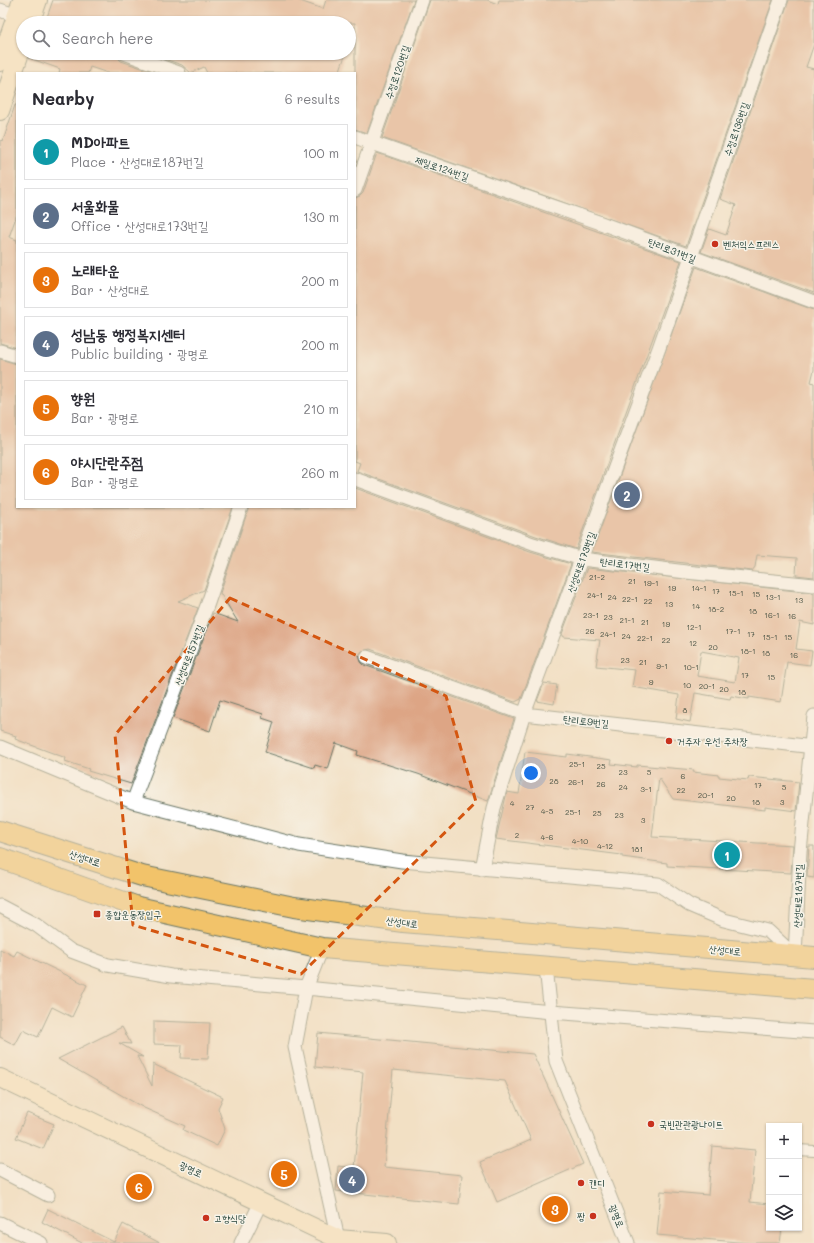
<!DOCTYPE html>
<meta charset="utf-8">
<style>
body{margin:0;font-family:Mali,"Poor Story",sans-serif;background:#f2f2f3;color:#2b2b33}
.controls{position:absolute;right:12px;bottom:12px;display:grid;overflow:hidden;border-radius:0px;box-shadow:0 1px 3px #0004}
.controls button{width:36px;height:36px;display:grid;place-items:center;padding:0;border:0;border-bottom:1px solid #e1e1e2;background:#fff;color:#2b2b33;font:20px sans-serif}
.you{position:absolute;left:531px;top:773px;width:14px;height:14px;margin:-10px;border:3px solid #fff;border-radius:50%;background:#1a73e8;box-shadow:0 0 0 6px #1a73e833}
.badge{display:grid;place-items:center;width:26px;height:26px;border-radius:50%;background:#db2777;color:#fff;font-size:13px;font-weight:700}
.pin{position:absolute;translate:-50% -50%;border:2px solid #fff;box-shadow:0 1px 4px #0006}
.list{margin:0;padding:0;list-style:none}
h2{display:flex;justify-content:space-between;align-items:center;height:52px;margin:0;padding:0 16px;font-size:17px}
h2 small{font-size:13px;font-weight:400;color:#7c7c81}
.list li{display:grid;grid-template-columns:26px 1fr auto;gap:12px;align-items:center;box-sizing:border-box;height:56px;margin:0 8px 8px;padding:0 8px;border:1px solid #e1e1e2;border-radius:0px}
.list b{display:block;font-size:15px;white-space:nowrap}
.list p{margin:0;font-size:13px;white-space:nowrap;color:#7c7c81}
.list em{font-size:13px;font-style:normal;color:#7c7c81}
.icon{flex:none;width:22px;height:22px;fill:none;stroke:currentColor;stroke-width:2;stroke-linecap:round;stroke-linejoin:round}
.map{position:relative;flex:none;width:814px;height:1243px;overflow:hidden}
.search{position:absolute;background:#fff;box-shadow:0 1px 3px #0004;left:16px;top:16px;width:340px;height:44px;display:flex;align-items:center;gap:10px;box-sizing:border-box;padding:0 14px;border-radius:22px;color:#7c7c81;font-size:15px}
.panel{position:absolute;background:#fff;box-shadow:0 1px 3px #0004;left:16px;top:72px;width:340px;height:436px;border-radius:0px}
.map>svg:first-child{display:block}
</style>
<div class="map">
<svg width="814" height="1243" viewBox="0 0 814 1243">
<rect width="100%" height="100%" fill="#f7f3e8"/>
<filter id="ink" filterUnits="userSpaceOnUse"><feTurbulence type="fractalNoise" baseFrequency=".025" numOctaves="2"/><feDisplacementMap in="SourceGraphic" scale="8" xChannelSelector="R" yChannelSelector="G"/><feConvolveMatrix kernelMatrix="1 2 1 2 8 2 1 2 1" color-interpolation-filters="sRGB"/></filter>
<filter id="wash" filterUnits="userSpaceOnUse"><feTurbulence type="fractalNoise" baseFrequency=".012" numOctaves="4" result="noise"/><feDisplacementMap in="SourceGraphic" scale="16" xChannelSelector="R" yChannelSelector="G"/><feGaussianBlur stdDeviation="0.9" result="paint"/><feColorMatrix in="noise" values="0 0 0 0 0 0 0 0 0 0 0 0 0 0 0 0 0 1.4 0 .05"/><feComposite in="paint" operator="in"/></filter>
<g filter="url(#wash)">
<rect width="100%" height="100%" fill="#f2e0c4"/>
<g id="blocks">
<g fill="#dda585" fill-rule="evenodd">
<path d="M53 0H297L323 9 326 0H414L367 133 355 129V23H54L46 20Z"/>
<path d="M430 0H487L498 4 499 0H773L686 246 382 138Z"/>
<path d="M789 0H814V44L806 67 814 69V293L701 252 709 229 726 235 736 205 720 199Z"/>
<path d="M31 53H116L118 58 121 61 156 73H108L90 67 88 73H59L60 69 29 58Z"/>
<path d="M147 53H346L339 73H207L204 67 191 73 182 65Z"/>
<path d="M15 105H17V214L9 237 17 240V348L0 343V140L3 141Z"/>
<path d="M377 153 681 261 576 549 536 536 357 471 360 463 355 461V198L360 196 363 193Z"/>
<path d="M696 267 814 310V370L811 382 814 383V577L796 575 797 558 757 555 755 567 752 571 592 552Z"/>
<path d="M0 359 17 364V507H233L204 590 178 601 198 608 131 784 88 771 89 769 65 761 66 758 15 739 16 736 0 731Z"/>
<path d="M355 488 530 552 571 564 521 699 515 702 370 649 362 651 359 655 361 662 364 665 514 719 488 801 418 774 357 755 358 751 336 743 328 769 315 765 314 768 265 752 274 722 262 718 263 714 220 700 210 731 173 718 213 613 238 622 220 593 249 507H355Z"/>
<path d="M587 568 814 593V625L800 622 796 649 812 651 810 665 787 662 781 702 749 697V699L731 696 730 699 695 693 690 722 676 719 679 695 632 687 635 670 596 666 600 640 564 637 562 634ZM701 651 739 658 735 682 697 676Z"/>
<path d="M544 683 557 685 554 704 537 701Z"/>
<path d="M525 752 567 757V754L612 760 611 764 637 767V765L694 770 693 772 719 775V777L748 780 749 777 799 782 796 811 765 807V810L673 799 659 778 652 837 793 845 791 873 667 866V863L622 857V855L496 839 507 792 519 794Z"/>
<path d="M809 846H814V878L807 877Z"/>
<path d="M0 949 14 956 17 951 87 985 72 1017 52 1007 38 1037 23 1030 15 1045 0 1037Z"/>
<path d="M154 1021 210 1023 208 1059 181 1058 182 1045 154 1044Z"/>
<path d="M122 1027 131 1044 119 1043 143 1057 137 1056 152 1086 153 1064 223 1097 218 1108 225 1129 217 1146 183 1130 185 1126 144 1108 58 1059Z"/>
<path d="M318 1033 533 1054 583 1164 497 1202 480 1162 531 1140 505 1081 393 1070 384 1167 462 1175 459 1204 336 1191 338 1166 354 1168 363 1072 315 1067Z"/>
<path d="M27 1113 54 1124 43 1149 16 1138Z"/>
<path d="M712 1146 755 1150 750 1202 769 1204V1228H782L780 1243H749L657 1235 661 1191 708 1195Z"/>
<path d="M48 1209 114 1242 123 1224 160 1243H82L42 1222Z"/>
</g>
</g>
</g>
<g filter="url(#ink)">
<use href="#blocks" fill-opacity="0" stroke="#697666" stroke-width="1"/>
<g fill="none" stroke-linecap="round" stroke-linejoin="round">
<defs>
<path id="pedestrian" d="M799 1150 814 1151"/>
<g id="minor">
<path d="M0 10 17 16"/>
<path d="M124 53 179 73"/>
<path d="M355 137 598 222 814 302"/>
<path d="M355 190 422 0"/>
<path d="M0 351 17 356"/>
<path d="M355 479 533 544 582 559 686 572 814 585"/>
<path d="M367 657 524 714 814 747"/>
<path d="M0 747 133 802 299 845 402 861 658 884 689 905 724 920 768 931 795 956"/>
<path d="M133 802 208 603 241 507"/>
<path d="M482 869 494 808 524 714 659 348 781 0"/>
<path d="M0 906 36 925 71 951 108 965 171 976 306 988 322 948"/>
<path d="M795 956 800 852 814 716"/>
<path d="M546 967 556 1061 628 1243"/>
<path d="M0 1170 48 1195"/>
<path d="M0 1223 41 1243"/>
<path d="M338 1239 295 1047 306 988 551 1012 814 1032"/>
<path d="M241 1243 261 1202"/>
</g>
<g id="secondary">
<path d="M30 23 38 0"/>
<path d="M0 62 22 0"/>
<path d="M0 111 23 44"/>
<path d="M0 1078 338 1239 387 1243"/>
</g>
<g id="primary">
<path d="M0 831 142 876 294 907 403 922 814 957"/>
<path d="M0 858 138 907 322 948 814 989"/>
</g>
</defs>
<use href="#pedestrian" stroke="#697666" stroke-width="12"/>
<use href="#minor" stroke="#697666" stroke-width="15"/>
<use href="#secondary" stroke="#697666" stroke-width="20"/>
<use href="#primary" stroke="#697666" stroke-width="22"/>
<use href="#pedestrian" stroke="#fff" stroke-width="10"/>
<use href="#minor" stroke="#fff" stroke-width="13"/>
<use href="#secondary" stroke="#fae7c3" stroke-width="18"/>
<use href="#primary" stroke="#f2c36a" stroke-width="20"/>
</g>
</g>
<path d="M0 0H814V1243H0ZM230 598 446 696 476 802 301 974 133 925 115 735Z" fill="#f2e0c4" fill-opacity=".55" fill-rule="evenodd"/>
<path fill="none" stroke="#d45610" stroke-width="3" stroke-dasharray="8 5" stroke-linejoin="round" d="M230 598 446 696 476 802 301 974 133 925 115 735Z"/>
<g fill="#c8321e" stroke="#f7f3e8" stroke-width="1.5">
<circle cx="715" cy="244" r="4"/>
<circle cx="669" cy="741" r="4"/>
<rect x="93" y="910" width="8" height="8" rx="2"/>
<circle cx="651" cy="1124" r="4"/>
<circle cx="581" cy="1183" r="4"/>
<circle cx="593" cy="1216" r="4"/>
<circle cx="206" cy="1218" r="4"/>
</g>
<g text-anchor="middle" stroke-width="3" stroke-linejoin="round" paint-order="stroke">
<g font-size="8" fill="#4e5748">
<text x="597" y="580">21-2</text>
<text x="632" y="584">21</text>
<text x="651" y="586">19-1</text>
<text x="672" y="591">19</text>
<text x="699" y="591">14-1</text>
<text x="716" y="594">17</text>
<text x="736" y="596">15-1</text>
<text x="756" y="597">15</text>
<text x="595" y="598">24-1</text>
<text x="612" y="600">24</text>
<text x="773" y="600">13-1</text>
<text x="630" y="602">22-1</text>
<text x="799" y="603">13</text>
<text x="648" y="604">22</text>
<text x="669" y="607">13</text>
<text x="696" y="609">14</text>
<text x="716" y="612">18-2</text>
<text x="753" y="614">18</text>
<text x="591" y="618">23-1</text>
<text x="772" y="618">16-1</text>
<text x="792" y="619">16</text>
<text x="608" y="620">23</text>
<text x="627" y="623">21-1</text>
<text x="645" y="625">21</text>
<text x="666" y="627">19</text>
<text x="694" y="630">12-1</text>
<text x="590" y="634">26</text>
<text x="733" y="634">17-1</text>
<text x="608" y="637">24-1</text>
<text x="751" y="637">17</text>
<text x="626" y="639">24</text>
<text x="770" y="640">15-1</text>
<text x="788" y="640">15</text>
<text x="645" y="641">22-1</text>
<text x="666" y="643">22</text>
<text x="693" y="646">12</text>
<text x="713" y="650">20</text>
<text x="748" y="654">18-1</text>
<text x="766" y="656">18</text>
<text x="794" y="658">16</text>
<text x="625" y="663">23</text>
<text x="643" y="665">21</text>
<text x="662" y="669">9-1</text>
<text x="691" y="670">10-1</text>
<text x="745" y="678">17</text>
<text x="771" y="680">15</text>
<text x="651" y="685">9</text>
<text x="687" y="688">10</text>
<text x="707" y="689">20-1</text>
<text x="724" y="692">20</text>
<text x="742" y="695">18</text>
<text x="685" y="713">8</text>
<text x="577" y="767">25-1</text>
<text x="601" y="769">25</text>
<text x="623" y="775">23</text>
<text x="649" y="775">5</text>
<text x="683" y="779">6</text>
<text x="554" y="784">28</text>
<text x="576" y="785">26-1</text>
<text x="601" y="787">26</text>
<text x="758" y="788">17</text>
<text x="623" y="790">24</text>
<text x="784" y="790">5</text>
<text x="646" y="792">3-1</text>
<text x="681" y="793">22</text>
<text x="706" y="798">20-1</text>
<text x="731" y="801">20</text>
<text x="756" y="805">18</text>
<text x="782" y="805">3</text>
<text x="512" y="806">4</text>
<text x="530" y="810">27</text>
<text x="547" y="814">4-5</text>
<text x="573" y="815">25-1</text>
<text x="597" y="816">25</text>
<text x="619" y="818">23</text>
<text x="643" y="823">3</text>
<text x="517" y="838">2</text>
<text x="547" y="840">4-6</text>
<text x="580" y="844">4-10</text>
<text x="605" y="849">4-12</text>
<text x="637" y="852">181</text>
</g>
<g font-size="10" fill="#1f3d34" stroke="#f7f3e8">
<text transform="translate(397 72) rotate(-71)" y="4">수정로120번길</text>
<text transform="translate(736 129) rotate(-71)" y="4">수정로136번길</text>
<text transform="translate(442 168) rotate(19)" y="4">제일로124번길</text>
<text transform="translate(672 250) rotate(21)" y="4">탄리로31번길</text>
<text transform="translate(581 562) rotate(-70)" y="4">산성대로173번길</text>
<text transform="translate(625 564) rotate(7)" y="4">탄리로17번길</text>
<text transform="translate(189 655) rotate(-69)" y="4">산성대로157번길</text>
<text transform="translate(586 721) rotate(6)" y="4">탄리로9번길</text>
<text transform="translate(85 858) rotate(17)" y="4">산성대로</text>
<text transform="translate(798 896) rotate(-88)" y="4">산성대로187번길</text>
<text transform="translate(402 922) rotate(7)" y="4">산성대로</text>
<text transform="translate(725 950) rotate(5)" y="4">산성대로</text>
<text transform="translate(191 1169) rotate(25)" y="4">광명로</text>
<text transform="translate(617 1216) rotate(68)" y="4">광명로</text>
</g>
<g font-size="10" fill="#1f3d34" stroke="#f7f3e8" text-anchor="start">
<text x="723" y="248">벤처익스프레스</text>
<text x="677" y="745">거주자 우선 주차장</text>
<text x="105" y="918">종합운동장입구</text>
<text x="659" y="1128">국빈관관광나이트</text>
<text x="589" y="1187">캔디</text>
<text x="585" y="1220" text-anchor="end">짱</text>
<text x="214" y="1222">고향식당</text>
</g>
</g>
</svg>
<div class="controls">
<button>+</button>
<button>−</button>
<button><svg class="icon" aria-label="layers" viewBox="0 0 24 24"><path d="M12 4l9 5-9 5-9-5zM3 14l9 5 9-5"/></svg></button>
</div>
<div class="you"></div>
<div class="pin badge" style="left:727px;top:855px;background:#0f9aa8">1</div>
<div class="pin badge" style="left:627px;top:495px;background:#5c6f8a">2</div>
<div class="pin badge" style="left:555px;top:1209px;background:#e8710a">3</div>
<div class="pin badge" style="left:352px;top:1180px;background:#5c6f8a">4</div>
<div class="pin badge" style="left:284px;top:1174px;background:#e8710a">5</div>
<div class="pin badge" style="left:139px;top:1187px;background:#e8710a">6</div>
<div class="search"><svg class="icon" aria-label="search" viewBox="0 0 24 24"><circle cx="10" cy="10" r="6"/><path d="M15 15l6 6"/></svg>Search here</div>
<section class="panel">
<h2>Nearby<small>6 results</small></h2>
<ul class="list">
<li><span class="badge" style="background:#0f9aa8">1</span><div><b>MD아파트</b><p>Place · 산성대로187번길</p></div><em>100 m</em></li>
<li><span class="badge" style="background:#5c6f8a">2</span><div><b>서울화물</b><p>Office · 산성대로173번길</p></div><em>130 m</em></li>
<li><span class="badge" style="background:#e8710a">3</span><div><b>노래타운</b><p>Bar · 산성대로</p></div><em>200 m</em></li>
<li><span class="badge" style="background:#5c6f8a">4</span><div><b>성남동 행정복지센터</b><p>Public building · 광명로</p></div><em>200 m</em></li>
<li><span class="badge" style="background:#e8710a">5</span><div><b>향원</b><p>Bar · 광명로</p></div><em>210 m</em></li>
<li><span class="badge" style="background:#e8710a">6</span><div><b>야시단란주점</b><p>Bar · 광명로</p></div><em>260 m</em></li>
</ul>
</section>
</div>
